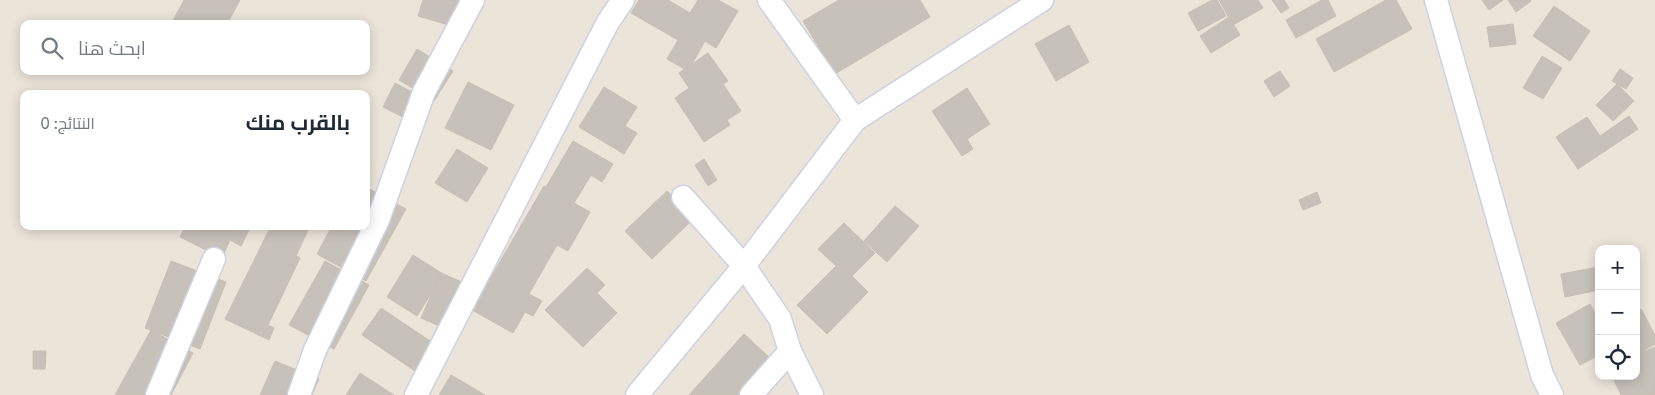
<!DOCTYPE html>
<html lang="ar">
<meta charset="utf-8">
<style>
body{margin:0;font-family:Overpass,Cairo,sans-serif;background:#f6f6f7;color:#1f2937;direction:rtl}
.controls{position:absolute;right:15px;bottom:15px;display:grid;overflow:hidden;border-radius:10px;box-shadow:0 2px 12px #0003}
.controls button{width:45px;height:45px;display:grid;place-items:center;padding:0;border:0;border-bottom:1px solid #e0e1e3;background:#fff;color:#1f2937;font:25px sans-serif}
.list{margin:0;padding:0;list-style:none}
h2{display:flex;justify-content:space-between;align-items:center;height:65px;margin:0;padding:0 20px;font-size:21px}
h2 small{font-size:16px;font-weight:400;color:#747a83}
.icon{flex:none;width:28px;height:28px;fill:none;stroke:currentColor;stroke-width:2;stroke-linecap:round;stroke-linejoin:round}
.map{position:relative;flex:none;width:1655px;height:395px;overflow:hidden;direction:ltr}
.search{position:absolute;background:#fff;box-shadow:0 2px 12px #0003;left:20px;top:20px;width:350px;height:55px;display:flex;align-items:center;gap:12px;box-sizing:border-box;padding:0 18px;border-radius:10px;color:#747a83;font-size:19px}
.panel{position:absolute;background:#fff;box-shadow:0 2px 12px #0003;left:20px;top:90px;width:350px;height:140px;border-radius:10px;direction:rtl}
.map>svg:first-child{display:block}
</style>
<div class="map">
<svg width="1655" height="395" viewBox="0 0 1655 395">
<rect width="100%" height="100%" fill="#ebe4d9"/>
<g fill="#c6c1b9" stroke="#c6c0b3">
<path d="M184 0H240L227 24H171Z"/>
<path d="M423 0H476L466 30 418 16Z"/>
<path d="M639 0H668L690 13 698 0H718L738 11 716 48 705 41 688 71 667 59 678 40 631 13Z"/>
<path d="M839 0H920L930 17 835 74 803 21Z"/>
<path d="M1212 0H1217L1226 16 1198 31 1188 13Z"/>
<path d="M1219 0H1258L1263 8 1233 25Z"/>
<path d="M1272 0H1284L1289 8 1281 13Z"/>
<path d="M1322 0H1328L1336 16 1296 38 1286 20Z"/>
<path d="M1386 0H1396L1412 29 1334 72 1316 39Z"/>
<path d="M1482 0H1503L1489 10Z"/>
<path d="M1508 0H1530L1531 1 1516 12Z"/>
<path d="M1554 6 1590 31 1570 61 1533 36Z"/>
<path d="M1229 17 1240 35 1211 53 1200 36Z"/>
<path d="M1513 24 1516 44 1490 47 1487 27Z"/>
<path d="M1069 25 1089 62 1056 81 1035 44Z"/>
<path d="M417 49 453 71 434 101 399 80Z"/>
<path d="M708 53 728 81 723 84 741 111 727 120 730 125 704 142 675 98 689 88 679 73Z"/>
<path d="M1542 56 1562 68 1543 99 1523 88Z"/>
<path d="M1620 69 1633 78 1626 89 1612 81Z"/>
<path d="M1280 71 1290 86 1274 97 1264 81Z"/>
<path d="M468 82 514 105 491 150 445 128Z"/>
<path d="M395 83 423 98 411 121 383 107Z"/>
<path d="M1617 84 1634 101 1613 121 1596 105Z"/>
<path d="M604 87 637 107 625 126 637 133 624 154 579 127Z"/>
<path d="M967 88 990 124 967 139 973 149 962 156 932 111Z"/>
<path d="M1629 116 1638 129 1578 169 1556 137 1587 117 1600 136Z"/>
<path d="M573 141 613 164 602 182 591 175 574 203 590 212 568 251 557 245 529 294 542 301 533 316 525 312 513 333 472 310 544 186 546 187Z"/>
<path d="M457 149 488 168 467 202 435 183Z"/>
<path d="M704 159 717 180 708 186 695 165Z"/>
<path d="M366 187 406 209 366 281 317 254 332 226H366Z"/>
<path d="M667 191 693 219 652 259 625 231Z"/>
<path d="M1317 192 1321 203 1303 210 1299 200Z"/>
<path d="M895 206 919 226 887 262 864 241Z"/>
<path d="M844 223 875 253 852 276 868 292 827 334 797 305 836 266 818 249Z"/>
<path d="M186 226H251L241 246 230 240 222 258 180 237Z"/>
<path d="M271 226H310L296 256 300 258 268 325 274 328 269 340 225 319Z"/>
<path d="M413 255 443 274 417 316 387 297Z"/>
<path d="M171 261 226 282 200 349 145 328Z"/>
<path d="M325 261 369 285 334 349 289 325Z"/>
<path d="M1598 267 1599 290 1565 297 1561 274Z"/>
<path d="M587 268 605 285 597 293 617 313 583 347 545 310Z"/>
<path d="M441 273 471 286 451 331 421 318Z"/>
<path d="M1590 304 1599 320V355L1580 365 1556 323Z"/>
<path d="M381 308 433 343 415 371 362 335Z"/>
<path d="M1641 309 1655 335V344L1636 355V311Z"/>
<path d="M151 330 193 353 171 395H115Z"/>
<path d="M744 334 782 369 758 395H689Z"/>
<path d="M1655 347V395H1621L1612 376H1636V355Z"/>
<path d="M33 351H46L45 369H33Z"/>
<path d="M275 361 319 379 312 395H260Z"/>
<path d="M360 373 394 395H346Z"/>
<path d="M451 375 485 395H439Z"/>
</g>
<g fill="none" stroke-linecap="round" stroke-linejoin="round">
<defs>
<g id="minor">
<path d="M769 0 855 120"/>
<path d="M1436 0 1542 375 1552 395"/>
<path d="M683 197 744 266 780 319 790 351 812 395"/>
<path d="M157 395 214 259"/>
<path d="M299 395 315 350 378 220 424 92 473 0"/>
<path d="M416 395 608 22 623 0"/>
<path d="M637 395 744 266 855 120 1042 0"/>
<path d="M751 395 790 351"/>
</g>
</defs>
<use href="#minor" stroke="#ced1e2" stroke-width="25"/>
<use href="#minor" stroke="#fff" stroke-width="22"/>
</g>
</svg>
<div class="controls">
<button>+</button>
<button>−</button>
<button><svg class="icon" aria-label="locate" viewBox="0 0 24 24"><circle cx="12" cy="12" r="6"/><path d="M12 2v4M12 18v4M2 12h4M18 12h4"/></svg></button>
</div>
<div class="search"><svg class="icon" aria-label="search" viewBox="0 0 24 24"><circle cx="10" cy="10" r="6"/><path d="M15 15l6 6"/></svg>ابحث هنا</div>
<section class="panel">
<h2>بالقرب منك<small>النتائج: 0</small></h2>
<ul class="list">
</ul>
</section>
</div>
